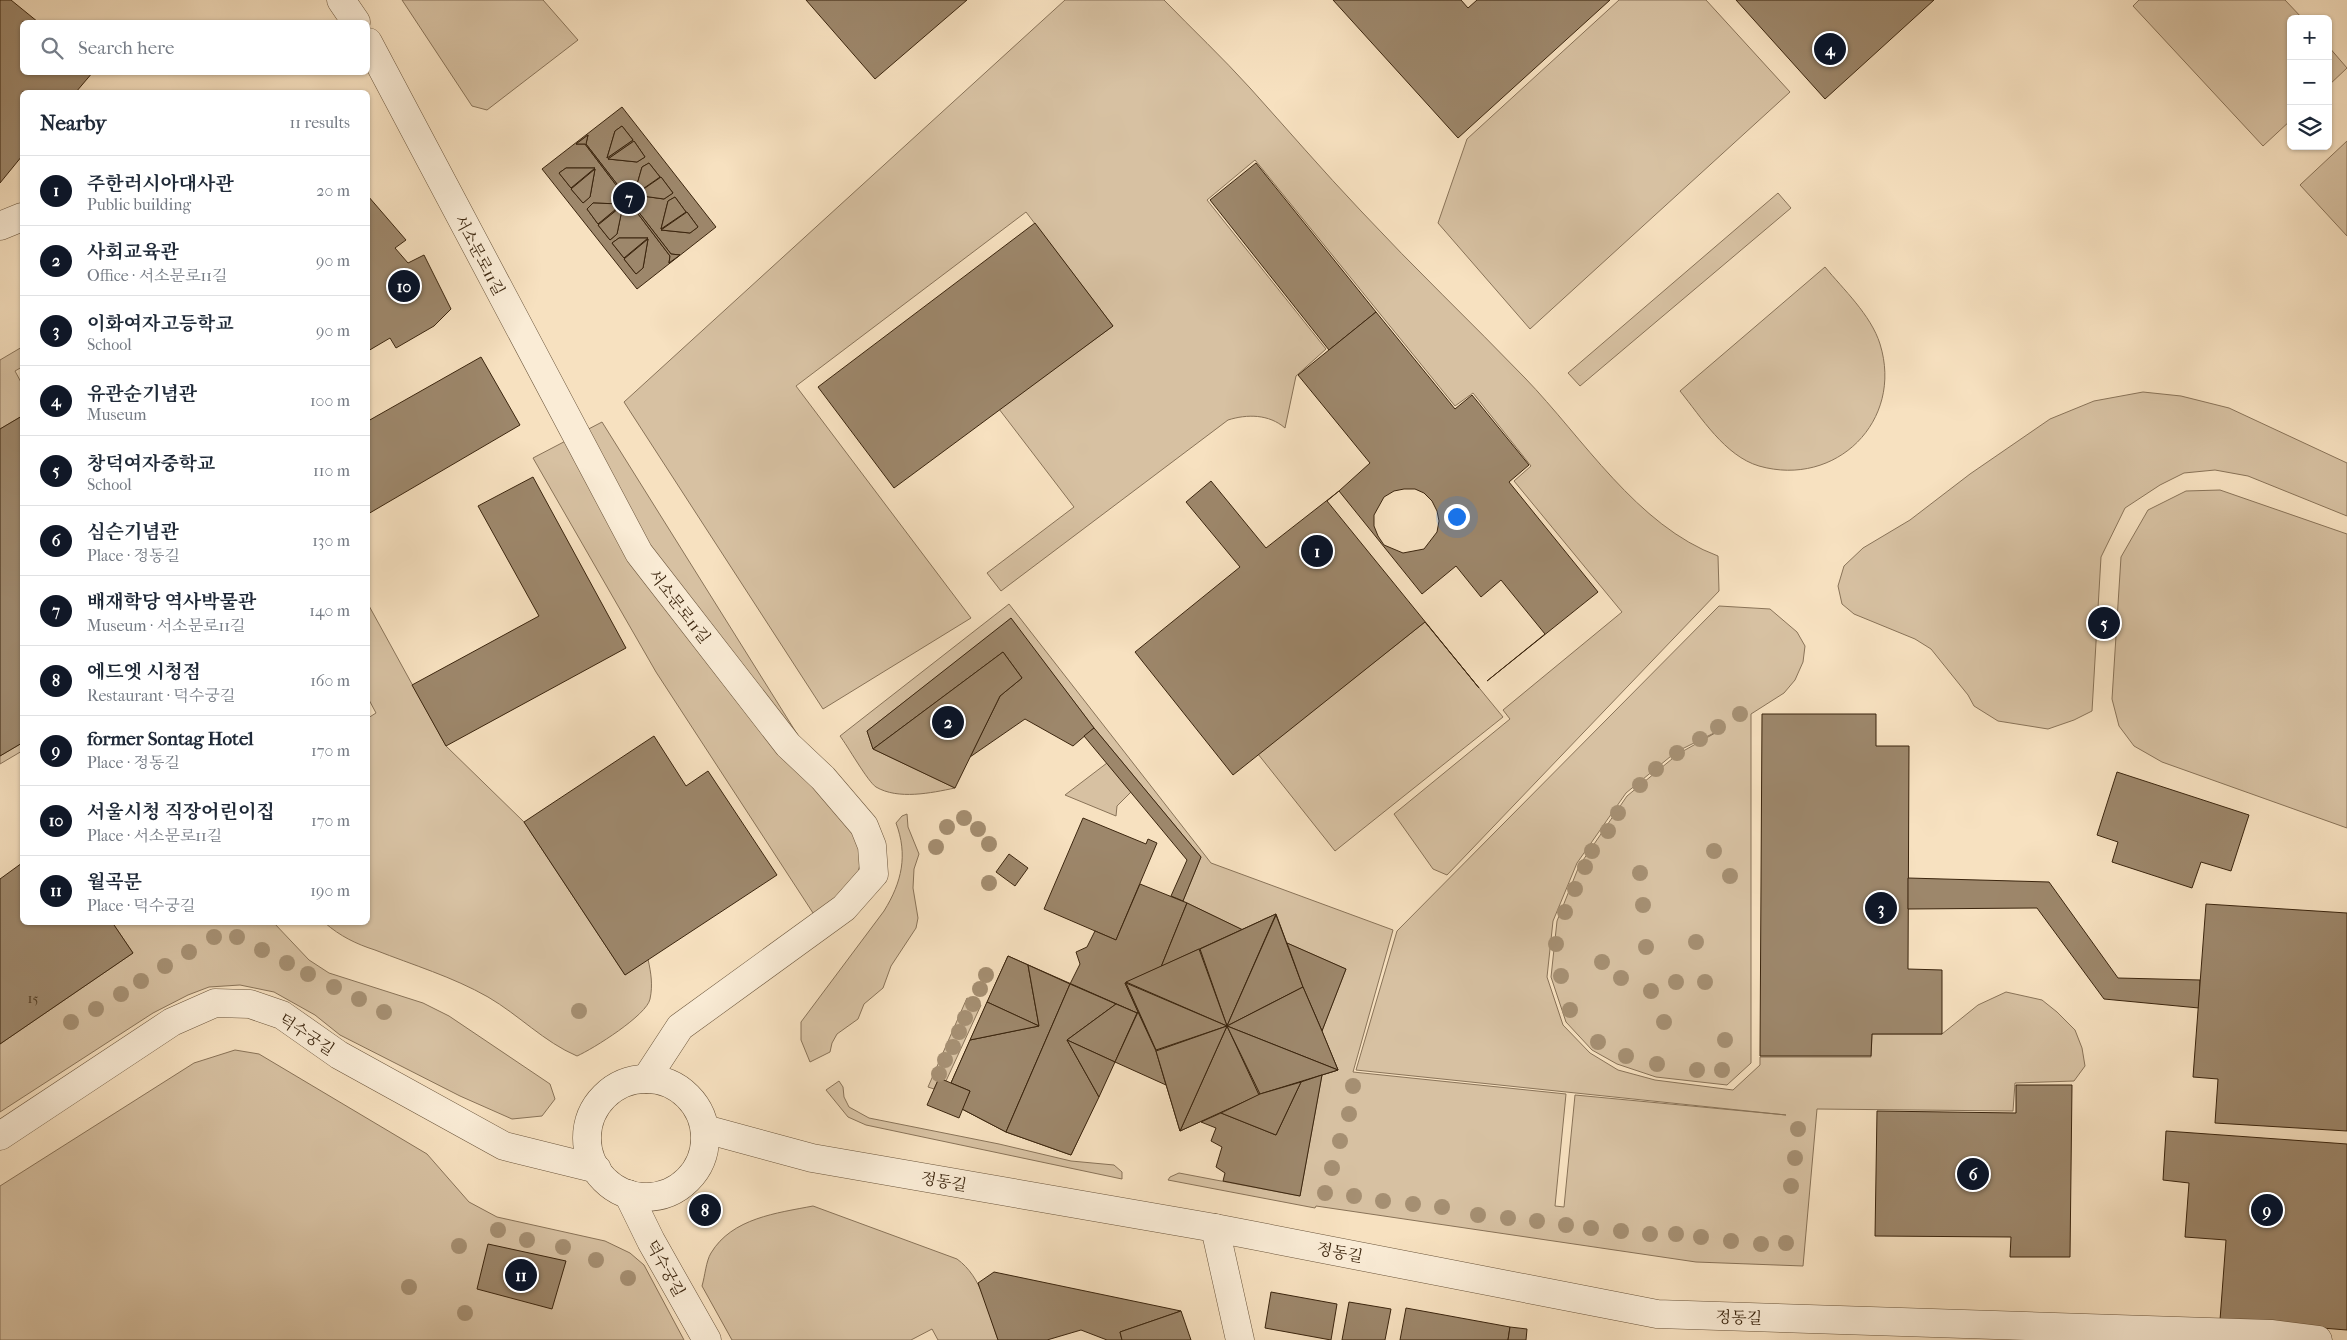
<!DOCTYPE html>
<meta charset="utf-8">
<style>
body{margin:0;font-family:"IM FELL French Canon","Noto Serif KR",serif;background:#f2f2f3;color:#1f2937}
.controls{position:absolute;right:15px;top:15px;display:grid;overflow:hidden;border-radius:8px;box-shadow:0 1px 4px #0004}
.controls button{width:45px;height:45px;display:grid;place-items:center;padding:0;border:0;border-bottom:1px solid #e0e1e3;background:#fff;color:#1f2937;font:25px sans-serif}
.you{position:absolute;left:1456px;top:516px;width:18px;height:18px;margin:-12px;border:4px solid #fff;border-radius:50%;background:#1a73e8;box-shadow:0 0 0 8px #1a73e833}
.badge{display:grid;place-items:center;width:32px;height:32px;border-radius:50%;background:#111827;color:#fff;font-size:16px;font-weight:700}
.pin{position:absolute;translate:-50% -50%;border:2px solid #fff;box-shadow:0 1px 5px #0006}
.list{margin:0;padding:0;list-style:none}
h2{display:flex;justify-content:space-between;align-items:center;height:65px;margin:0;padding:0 20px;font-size:21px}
h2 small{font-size:16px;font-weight:400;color:#747a83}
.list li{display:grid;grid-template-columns:32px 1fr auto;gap:15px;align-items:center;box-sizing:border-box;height:70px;padding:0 20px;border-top:1px solid #e0e1e3}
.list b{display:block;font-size:19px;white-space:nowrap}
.list p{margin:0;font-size:16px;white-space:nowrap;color:#747a83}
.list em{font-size:16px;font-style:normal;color:#747a83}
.icon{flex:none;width:28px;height:28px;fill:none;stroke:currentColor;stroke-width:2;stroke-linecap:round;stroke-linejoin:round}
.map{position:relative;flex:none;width:2347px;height:1340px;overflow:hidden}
.search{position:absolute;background:#fff;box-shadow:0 1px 4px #0004;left:20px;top:20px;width:350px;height:55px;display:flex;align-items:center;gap:12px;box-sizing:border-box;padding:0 18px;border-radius:8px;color:#747a83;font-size:19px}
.panel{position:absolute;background:#fff;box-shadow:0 1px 4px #0004;left:20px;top:90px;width:350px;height:835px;border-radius:8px}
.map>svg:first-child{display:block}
</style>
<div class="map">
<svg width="2347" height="1340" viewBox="0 0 2347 1340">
<rect width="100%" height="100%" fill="#f7e1c0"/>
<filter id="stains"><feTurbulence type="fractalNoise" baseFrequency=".004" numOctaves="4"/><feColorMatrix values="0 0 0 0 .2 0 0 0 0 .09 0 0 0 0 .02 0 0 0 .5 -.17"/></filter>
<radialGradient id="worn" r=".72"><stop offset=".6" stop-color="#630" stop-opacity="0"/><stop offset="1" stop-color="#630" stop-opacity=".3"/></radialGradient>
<g fill="#d7c1a2" stroke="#897358">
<path d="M402 0H543L578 40 487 110 472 106Z"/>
<path d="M1065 0H1164C1192 29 1222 57 1250 88 1287 129 1323 171 1361 211 1414 268 1471 322 1525 378 1583 438 1637 526 1718 556L1719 591 1447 875 1433 869 1394 814 1510 719 1503 710 1622 612 1514 481 1531 466 1473 393 1455 406 1255 160 1207 200 1326 349 1296 376 1285 428C1269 414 1247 414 1228 420L1001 591 987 573 1074 507 999 409 1113 326 1026 212 796 386 971 618 823 709 624 402Z"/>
<path d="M1619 0H1706L1790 92 1530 329 1438 223 1467 139Z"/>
<path d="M2139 0H2285L2303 19H2291V120L2263 146 2133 6Z"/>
<path d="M2328 46 2347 68 2328 86Z"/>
<path d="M2347 141V236L2300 185Z"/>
<path d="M1778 193 1791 208 1580 386 1568 373Z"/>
<path d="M1825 267C1843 289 1871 315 1880 344 1904 421 1836 488 1759 466 1725 456 1701 417 1680 391Z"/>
<path d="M22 347V367L15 371 22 384V416L0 429V360Z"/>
<path d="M2143 392 2181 396 2229 408 2347 463V516L2248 476 2215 470 2184 473 2160 485 2125 508 2101 557 2092 711 2074 720 2048 729 1998 721 1974 706 1968 695 1931 649 1915 639 1854 614 1842 604 1838 586 1844 566 1863 548 1910 520 1970 474 2050 419 2094 401Z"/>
<path d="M602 422 859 833 863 850 856 882 815 916 656 672 533 458Z"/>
<path d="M2220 490 2347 534V828L2162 762 2134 746 2119 726 2112 699 2121 557 2148 510 2186 491Z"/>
<path d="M368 604 446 746 524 822 625 975 648 959C651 973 653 985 650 999 647 1015 593 1049 577 1056 544 1042 519 1015 488 997 453 977 413 965 375 950 356 944 340 936 325 923L368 922V718L376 713 368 698Z"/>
<path d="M1009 604 1211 863 1393 930 1353 1072 1566 1094 1555 1206 1564 1207 1575 1095 1786 1115 1356 1070 1397 931 1719 606 1770 609 1797 632 1805 646 1803 662 1795 680 1784 693 1751 714V1063L1727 1085 1656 1077 1617 1064 1592 1050 1566 1022 1551 977 1557 921 1579 866 1627 796 1678 754 1724 728 1676 752 1626 793 1577 863 1553 921 1547 977 1563 1025 1590 1053 1618 1070 1655 1080 1733 1090 1760 1065V1057H1871L1872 1034H1942L1978 1005 2006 992 2042 1000 2057 1012 2075 1030 2082 1048 2085 1066 2074 1081 2015 1083 2013 1111 1817 1109 1803 1266 1696 1262 1316 1206 1315 1208 1168 1180 1170 1177 1179 1173 1300 1196 1322 1075 1338 1070 1322 1031 1346 969 1287 943 1243 930 1183 901 1201 857 1094 728 1011 619 867 731 873 749 955 788C931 793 898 800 876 787 868 782 847 745 840 736Z"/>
<path d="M1425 622 1503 717 1335 851 1258 754Z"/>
<path d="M22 743V751L0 764V756Z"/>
<path d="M1107 763 1131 792 1117 806 1116 816 1065 795Z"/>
<path d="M907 814 908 827 919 854 914 869 913 888 918 918 916 928 891 966 883 988 864 1004 858 1019 837 1034 832 1043 830 1052 810 1062 801 1040V1022L884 911C902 882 908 855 896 823L902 816Z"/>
<path d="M112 922 274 923 309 960 329 973 423 1003 449 1016 550 1084 555 1099 542 1116 512 1119 460 1096 340 1035 315 1015 274 992 240 985 209 987 188 995 153 1013 0 1112V1044L133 953Z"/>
<path d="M967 998 981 1005 946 1081 939 1078 934 1089 928 1087Z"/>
<path d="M235 1050 259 1054 427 1154 469 1202 497 1217 605 1241 630 1253 644 1265 684 1340H0V1186L194 1063Z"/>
<path d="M839 1081 843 1087 844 1097 849 1107 869 1118 999 1144 1071 1161 1114 1165 1122 1172V1179L866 1125 848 1117 826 1090Z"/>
<path d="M813 1206 957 1259C982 1277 988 1311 998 1340H938L932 1329 911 1340H732L702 1286C705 1276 706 1261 711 1253 732 1218 777 1213 813 1206Z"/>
</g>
<g fill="#9d876b" stroke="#3b250e" fill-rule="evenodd">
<path d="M0 0H11L38 22H22V72H93L76 92H22V156L0 183Z"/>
<path d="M806 0H967L875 79Z"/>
<path d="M1333 0H1461L1468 8 1477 0H1610L1458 138Z"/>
<path d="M1736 0H1934L1825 99Z"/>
<path d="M622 107 716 227 637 289 542 169ZM622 126 633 140 607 158 615 131ZM588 135 586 144 671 254 680 255 669 263 670 256 585 144H576ZM634 141 645 157 637 162 608 159ZM649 163 660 177 634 195 642 167ZM566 168H595L571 188 559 173ZM595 169 590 197 583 203 571 189ZM661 177 673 193 664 199 635 195ZM675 197 686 212 661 229 668 201ZM593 203 622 204 598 224 587 209ZM623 205 617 234 610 240 598 225ZM687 212 698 227 690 233 661 230ZM619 238H648L624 258 612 243ZM648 239 643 268 636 274 624 259Z"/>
<path d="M622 126 633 140 607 158 615 131Z"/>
<path d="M588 135 586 144 671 254 680 255 669 263 670 256 585 144H576Z"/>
<path d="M634 141 645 157 637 162 608 159Z"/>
<path d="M649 163 660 177 634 195 642 167Z"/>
<path d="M1256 163 1376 312 1329 350 1210 200Z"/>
<path d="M566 168H595L571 188 559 173Z"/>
<path d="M595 169 590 197 583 203 571 189Z"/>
<path d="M661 177 673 193 664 199 635 195Z"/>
<path d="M368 196 406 240 395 248 408 263 424 255 451 309 434 326 396 348 390 338 368 351Z"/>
<path d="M675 197 686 212 661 229 668 201Z"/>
<path d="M593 203 622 204 598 224 587 209Z"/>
<path d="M623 205 617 234 610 240 598 225Z"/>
<path d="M687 212 698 227 690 233 661 230Z"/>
<path d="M1035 223 1113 326 894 488 818 387Z"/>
<path d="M619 238H648L624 258 612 243Z"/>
<path d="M648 239 643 268 636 274 624 259Z"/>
<path d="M1376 312 1455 409 1472 395 1529 465 1509 482 1598 592 1487 681 1545 634 1501 580 1481 597 1456 566 1422 594 1339 491 1370 463 1298 375ZM1404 489H1415L1424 493 1432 501 1437 511 1439 521 1437 532 1424 549 1403 553 1384 545 1378 536 1374 526V515L1384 497 1394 491Z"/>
<path d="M481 357 520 425 368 514V421Z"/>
<path d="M22 416V743L0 756V429Z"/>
<path d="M533 477 626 648 446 746 412 685 539 616 478 506Z"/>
<path d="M1211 481 1266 548 1339 491 1327 501 1479 688 1425 622 1233 775 1135 652 1240 567 1186 502Z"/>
<path d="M1011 618 1094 728 1073 746 1025 719 970 757 1000 696 1022 678 1003 652 873 749 867 731Z"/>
<path d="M1003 652 1022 678 1000 696 955 788 873 749Z"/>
<path d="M1762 714H1876V746H1909L1908 969 1942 970V1034H1872L1871 1056H1760Z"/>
<path d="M1094 728 1201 857 1183 901 1171 896 1187 860 1084 736Z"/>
<path d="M654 736 686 786 708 771 777 875 625 975 524 822Z"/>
<path d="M2117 772 2249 815 2231 871 2201 862 2192 888 2112 862 2118 842 2097 835Z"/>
<path d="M1083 818 1146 844 1148 839 1157 843 1116 940 1044 909Z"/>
<path d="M1009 854 1028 868 1015 886 996 872Z"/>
<path d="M22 863V922H112L133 953 0 1044V879Z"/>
<path d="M1908 878 2049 882 2118 978 2200 980 2199 1008 2104 999 2037 908 1908 909Z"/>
<path d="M1140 884 1187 903 1161 967 1125 983 1138 1012 1137 1013 1070 984 1080 964 1076 952 1087 947 1095 931 1116 940Z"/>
<path d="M1187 903 1243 930 1161 967Z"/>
<path d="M2206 904 2347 913V1131L2215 1123 2218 1079 2193 1077Z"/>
<path d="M1276 914 1303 987 1338 1070 1260 1094 1180 1131 1156 1051 1125 983Z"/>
<path d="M1276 914 1227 1026 1200 949Z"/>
<path d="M1276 915 1303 987 1227 1026Z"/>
<path d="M1287 943 1346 969 1322 1031 1303 987Z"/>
<path d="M1199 949 1227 1026 1126 982Z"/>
<path d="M1008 956 1137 1013 1071 1155 1006 1132 962 1109 970 1091 951 1083Z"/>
<path d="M1008 956 1028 965 1039 1026 987 1002Z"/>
<path d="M1028 965 1070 984 1006 1132 962 1109 970 1091 951 1083 970 1040 1039 1026Z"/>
<path d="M1126 983 1227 1026 1156 1050Z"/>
<path d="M1070 984 1116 1004 1067 1040 1099 1097 1071 1155 1006 1132Z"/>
<path d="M1303 987 1322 1031 1338 1070 1227 1026Z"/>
<path d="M987 1002 1039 1026 970 1040Z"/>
<path d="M1116 1004 1137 1013 1115 1062 1067 1040Z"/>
<path d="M1138 1012 1156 1051 1166 1085 1115 1062Z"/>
<path d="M1227 1026 1259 1095 1180 1131Z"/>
<path d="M1227 1026 1338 1070 1260 1094Z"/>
<path d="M1227 1026 1180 1131 1156 1051Z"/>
<path d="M1067 1040 1115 1062 1099 1097Z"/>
<path d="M1322 1075 1300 1196 1223 1181 1225 1173 1216 1167 1222 1147 1211 1141 1216 1128 1201 1122 1221 1113 1276 1135 1301 1082Z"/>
<path d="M939 1078 970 1091 959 1118 927 1105Z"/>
<path d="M1301 1082 1276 1135 1221 1113 1260 1094Z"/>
<path d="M2016 1085H2072L2070 1257H2010L2011 1237 1875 1236 1877 1111 2016 1113Z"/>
<path d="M2166 1131 2347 1144V1330L2220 1320 2226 1240 2185 1237 2189 1183 2163 1180Z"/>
<path d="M488 1244 566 1261 552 1309 477 1289Z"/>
<path d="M994 1272 1181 1311 1120 1332 1122 1340H1107L1081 1330 1047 1340H998L978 1283Z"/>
<path d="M1271 1292 1337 1304 1331 1340 1265 1328Z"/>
<path d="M1349 1302 1391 1309 1385 1340H1342Z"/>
<path d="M1406 1308 1510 1327 1508 1340H1400Z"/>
<path d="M1181 1311 1191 1340H1122L1120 1332Z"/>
<path d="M1510 1327 1527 1329 1526 1340H1508Z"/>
</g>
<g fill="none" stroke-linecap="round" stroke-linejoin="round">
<defs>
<g id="minor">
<path d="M341 0 356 22"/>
<path d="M368 42 639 553 788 745 823 778 864 826 872 846 874 874 844 908 680 1027 646 1079"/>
<path d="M0 226 22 217"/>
<circle cx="646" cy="1138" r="59"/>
<path d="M705 1129 812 1158 1215 1228 1657 1314 2271 1334 2318 1340"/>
<path d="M0 1136 172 1022 215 1003 250 1004 282 1015 339 1055 504 1146 597 1169"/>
<path d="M628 1194 651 1241 707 1340"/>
<path d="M1215 1228 1240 1340"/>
</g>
</defs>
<use href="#minor" stroke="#6a543a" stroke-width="29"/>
<use href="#minor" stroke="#faecd6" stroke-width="28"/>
</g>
<g fill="#a58f72">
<circle cx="1740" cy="714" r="8"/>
<circle cx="1718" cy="727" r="8"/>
<circle cx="1700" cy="739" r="8"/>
<circle cx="1677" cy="753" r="8"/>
<circle cx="1656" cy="769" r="8"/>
<circle cx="1640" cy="785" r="8"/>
<circle cx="1618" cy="813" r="8"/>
<circle cx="964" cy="818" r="8"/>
<circle cx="947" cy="827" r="8"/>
<circle cx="978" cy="829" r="8"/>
<circle cx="1608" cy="831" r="8"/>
<circle cx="989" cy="844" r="8"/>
<circle cx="936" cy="847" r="8"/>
<circle cx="1592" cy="851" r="8"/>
<circle cx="1714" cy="851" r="8"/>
<circle cx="1585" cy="867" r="8"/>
<circle cx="1640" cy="873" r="8"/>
<circle cx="1730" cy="876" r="8"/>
<circle cx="989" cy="883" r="8"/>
<circle cx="1575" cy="889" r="8"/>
<circle cx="1643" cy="905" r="8"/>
<circle cx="1565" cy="912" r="8"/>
<circle cx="214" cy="937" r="8"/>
<circle cx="237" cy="937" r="8"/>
<circle cx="1696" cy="942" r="8"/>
<circle cx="1556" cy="944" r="8"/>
<circle cx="1646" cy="947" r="8"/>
<circle cx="262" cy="950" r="8"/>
<circle cx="189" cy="952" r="8"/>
<circle cx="1602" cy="962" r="8"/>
<circle cx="287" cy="963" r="8"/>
<circle cx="165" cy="966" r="8"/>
<circle cx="308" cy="974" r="8"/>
<circle cx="986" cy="975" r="8"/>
<circle cx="1561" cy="976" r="8"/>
<circle cx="1621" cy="978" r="8"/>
<circle cx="141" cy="981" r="8"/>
<circle cx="1676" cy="982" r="8"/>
<circle cx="1705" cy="982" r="8"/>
<circle cx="334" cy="987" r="8"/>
<circle cx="980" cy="989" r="8"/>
<circle cx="1651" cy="991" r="8"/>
<circle cx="121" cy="994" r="8"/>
<circle cx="359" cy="999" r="8"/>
<circle cx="973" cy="1004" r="8"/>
<circle cx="96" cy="1009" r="8"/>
<circle cx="1570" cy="1010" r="8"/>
<circle cx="579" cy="1011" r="8"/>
<circle cx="384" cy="1012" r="8"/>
<circle cx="965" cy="1018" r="8"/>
<circle cx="71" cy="1022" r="8"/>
<circle cx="1664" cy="1022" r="8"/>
<circle cx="959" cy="1032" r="8"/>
<circle cx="1725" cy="1040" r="8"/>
<circle cx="1598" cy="1042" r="8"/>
<circle cx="953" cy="1047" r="8"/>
<circle cx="1626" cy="1056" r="8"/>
<circle cx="945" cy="1060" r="8"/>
<circle cx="1657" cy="1064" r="8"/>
<circle cx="1697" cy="1070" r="8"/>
<circle cx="1722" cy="1070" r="8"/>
<circle cx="939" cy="1074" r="8"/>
<circle cx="1353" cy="1086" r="8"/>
<circle cx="1349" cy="1114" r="8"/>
<circle cx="1798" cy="1129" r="8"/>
<circle cx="1340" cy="1141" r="8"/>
<circle cx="1795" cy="1158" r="8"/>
<circle cx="1332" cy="1168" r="8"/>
<circle cx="1791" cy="1186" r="8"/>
<circle cx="1325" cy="1193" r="8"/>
<circle cx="1354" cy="1196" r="8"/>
<circle cx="1383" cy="1201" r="8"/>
<circle cx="1413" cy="1204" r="8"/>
<circle cx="1442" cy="1207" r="8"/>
<circle cx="1478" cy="1215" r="8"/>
<circle cx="1508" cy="1218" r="8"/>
<circle cx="1537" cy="1221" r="8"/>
<circle cx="1566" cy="1225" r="8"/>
<circle cx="1591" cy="1228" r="8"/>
<circle cx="498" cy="1230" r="8"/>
<circle cx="1621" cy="1231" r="8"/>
<circle cx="1650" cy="1234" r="8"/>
<circle cx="1676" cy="1234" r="8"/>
<circle cx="1701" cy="1237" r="8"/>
<circle cx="527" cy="1240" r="8"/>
<circle cx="1731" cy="1241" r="8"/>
<circle cx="1786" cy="1243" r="8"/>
<circle cx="1761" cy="1244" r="8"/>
<circle cx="459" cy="1246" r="8"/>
<circle cx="563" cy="1247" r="8"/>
<circle cx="596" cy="1260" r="8"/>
<circle cx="628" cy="1278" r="8"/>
<circle cx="409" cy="1287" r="8"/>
<circle cx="465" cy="1313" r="8"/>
</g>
<g text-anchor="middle" stroke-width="4.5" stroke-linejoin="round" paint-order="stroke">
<g font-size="14" fill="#543e25">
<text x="33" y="1003">15</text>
</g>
<g font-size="16" fill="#3b250e" stroke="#faecd6">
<text transform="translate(480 255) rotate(62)" y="6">서소문로11길</text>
<text transform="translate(680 606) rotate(52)" y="6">서소문로11길</text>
<text transform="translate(307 1034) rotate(33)" y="6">덕수궁길</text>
<text transform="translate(944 1181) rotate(10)" y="6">정동길</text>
<text transform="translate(1340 1252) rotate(11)" y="6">정동길</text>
<text transform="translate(666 1268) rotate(61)" y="6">덕수궁길</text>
<text transform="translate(1739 1317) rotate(2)" y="6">정동길</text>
</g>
</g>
<rect width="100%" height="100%" filter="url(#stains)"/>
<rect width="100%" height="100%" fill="url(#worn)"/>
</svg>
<div class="controls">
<button>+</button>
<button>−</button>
<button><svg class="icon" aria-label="layers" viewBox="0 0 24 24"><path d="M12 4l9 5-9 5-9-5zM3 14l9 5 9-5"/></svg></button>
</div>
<div class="you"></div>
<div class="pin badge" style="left:1317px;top:551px">1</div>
<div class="pin badge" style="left:948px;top:722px">2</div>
<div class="pin badge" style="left:1881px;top:908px">3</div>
<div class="pin badge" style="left:1830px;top:49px">4</div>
<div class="pin badge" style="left:2104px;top:623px">5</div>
<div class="pin badge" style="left:1973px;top:1174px">6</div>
<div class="pin badge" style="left:629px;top:198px">7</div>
<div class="pin badge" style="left:705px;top:1210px">8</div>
<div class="pin badge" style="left:2267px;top:1210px">9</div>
<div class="pin badge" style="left:404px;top:286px">10</div>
<div class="pin badge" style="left:521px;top:1275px">11</div>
<div class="search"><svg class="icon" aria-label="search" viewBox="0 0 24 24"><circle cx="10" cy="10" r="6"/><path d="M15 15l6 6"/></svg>Search here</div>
<section class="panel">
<h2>Nearby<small>11 results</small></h2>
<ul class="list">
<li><span class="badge">1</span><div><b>주한러시아대사관</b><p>Public building</p></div><em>20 m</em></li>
<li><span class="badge">2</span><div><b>사회교육관</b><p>Office · 서소문로11길</p></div><em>90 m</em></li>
<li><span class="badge">3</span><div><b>이화여자고등학교</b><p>School</p></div><em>90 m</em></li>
<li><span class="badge">4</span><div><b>유관순기념관</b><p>Museum</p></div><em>100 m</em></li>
<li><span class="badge">5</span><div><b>창덕여자중학교</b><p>School</p></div><em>110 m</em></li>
<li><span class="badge">6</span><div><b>심슨기념관</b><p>Place · 정동길</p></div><em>130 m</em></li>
<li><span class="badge">7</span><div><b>배재학당 역사박물관</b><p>Museum · 서소문로11길</p></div><em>140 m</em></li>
<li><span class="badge">8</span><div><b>에드엣 시청점</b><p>Restaurant · 덕수궁길</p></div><em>160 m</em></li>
<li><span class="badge">9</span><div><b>former Sontag Hotel</b><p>Place · 정동길</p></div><em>170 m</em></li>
<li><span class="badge">10</span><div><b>서울시청 직장어린이집</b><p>Place · 서소문로11길</p></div><em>170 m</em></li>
<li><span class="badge">11</span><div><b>월곡문</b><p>Place · 덕수궁길</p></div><em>190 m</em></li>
</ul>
</section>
</div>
